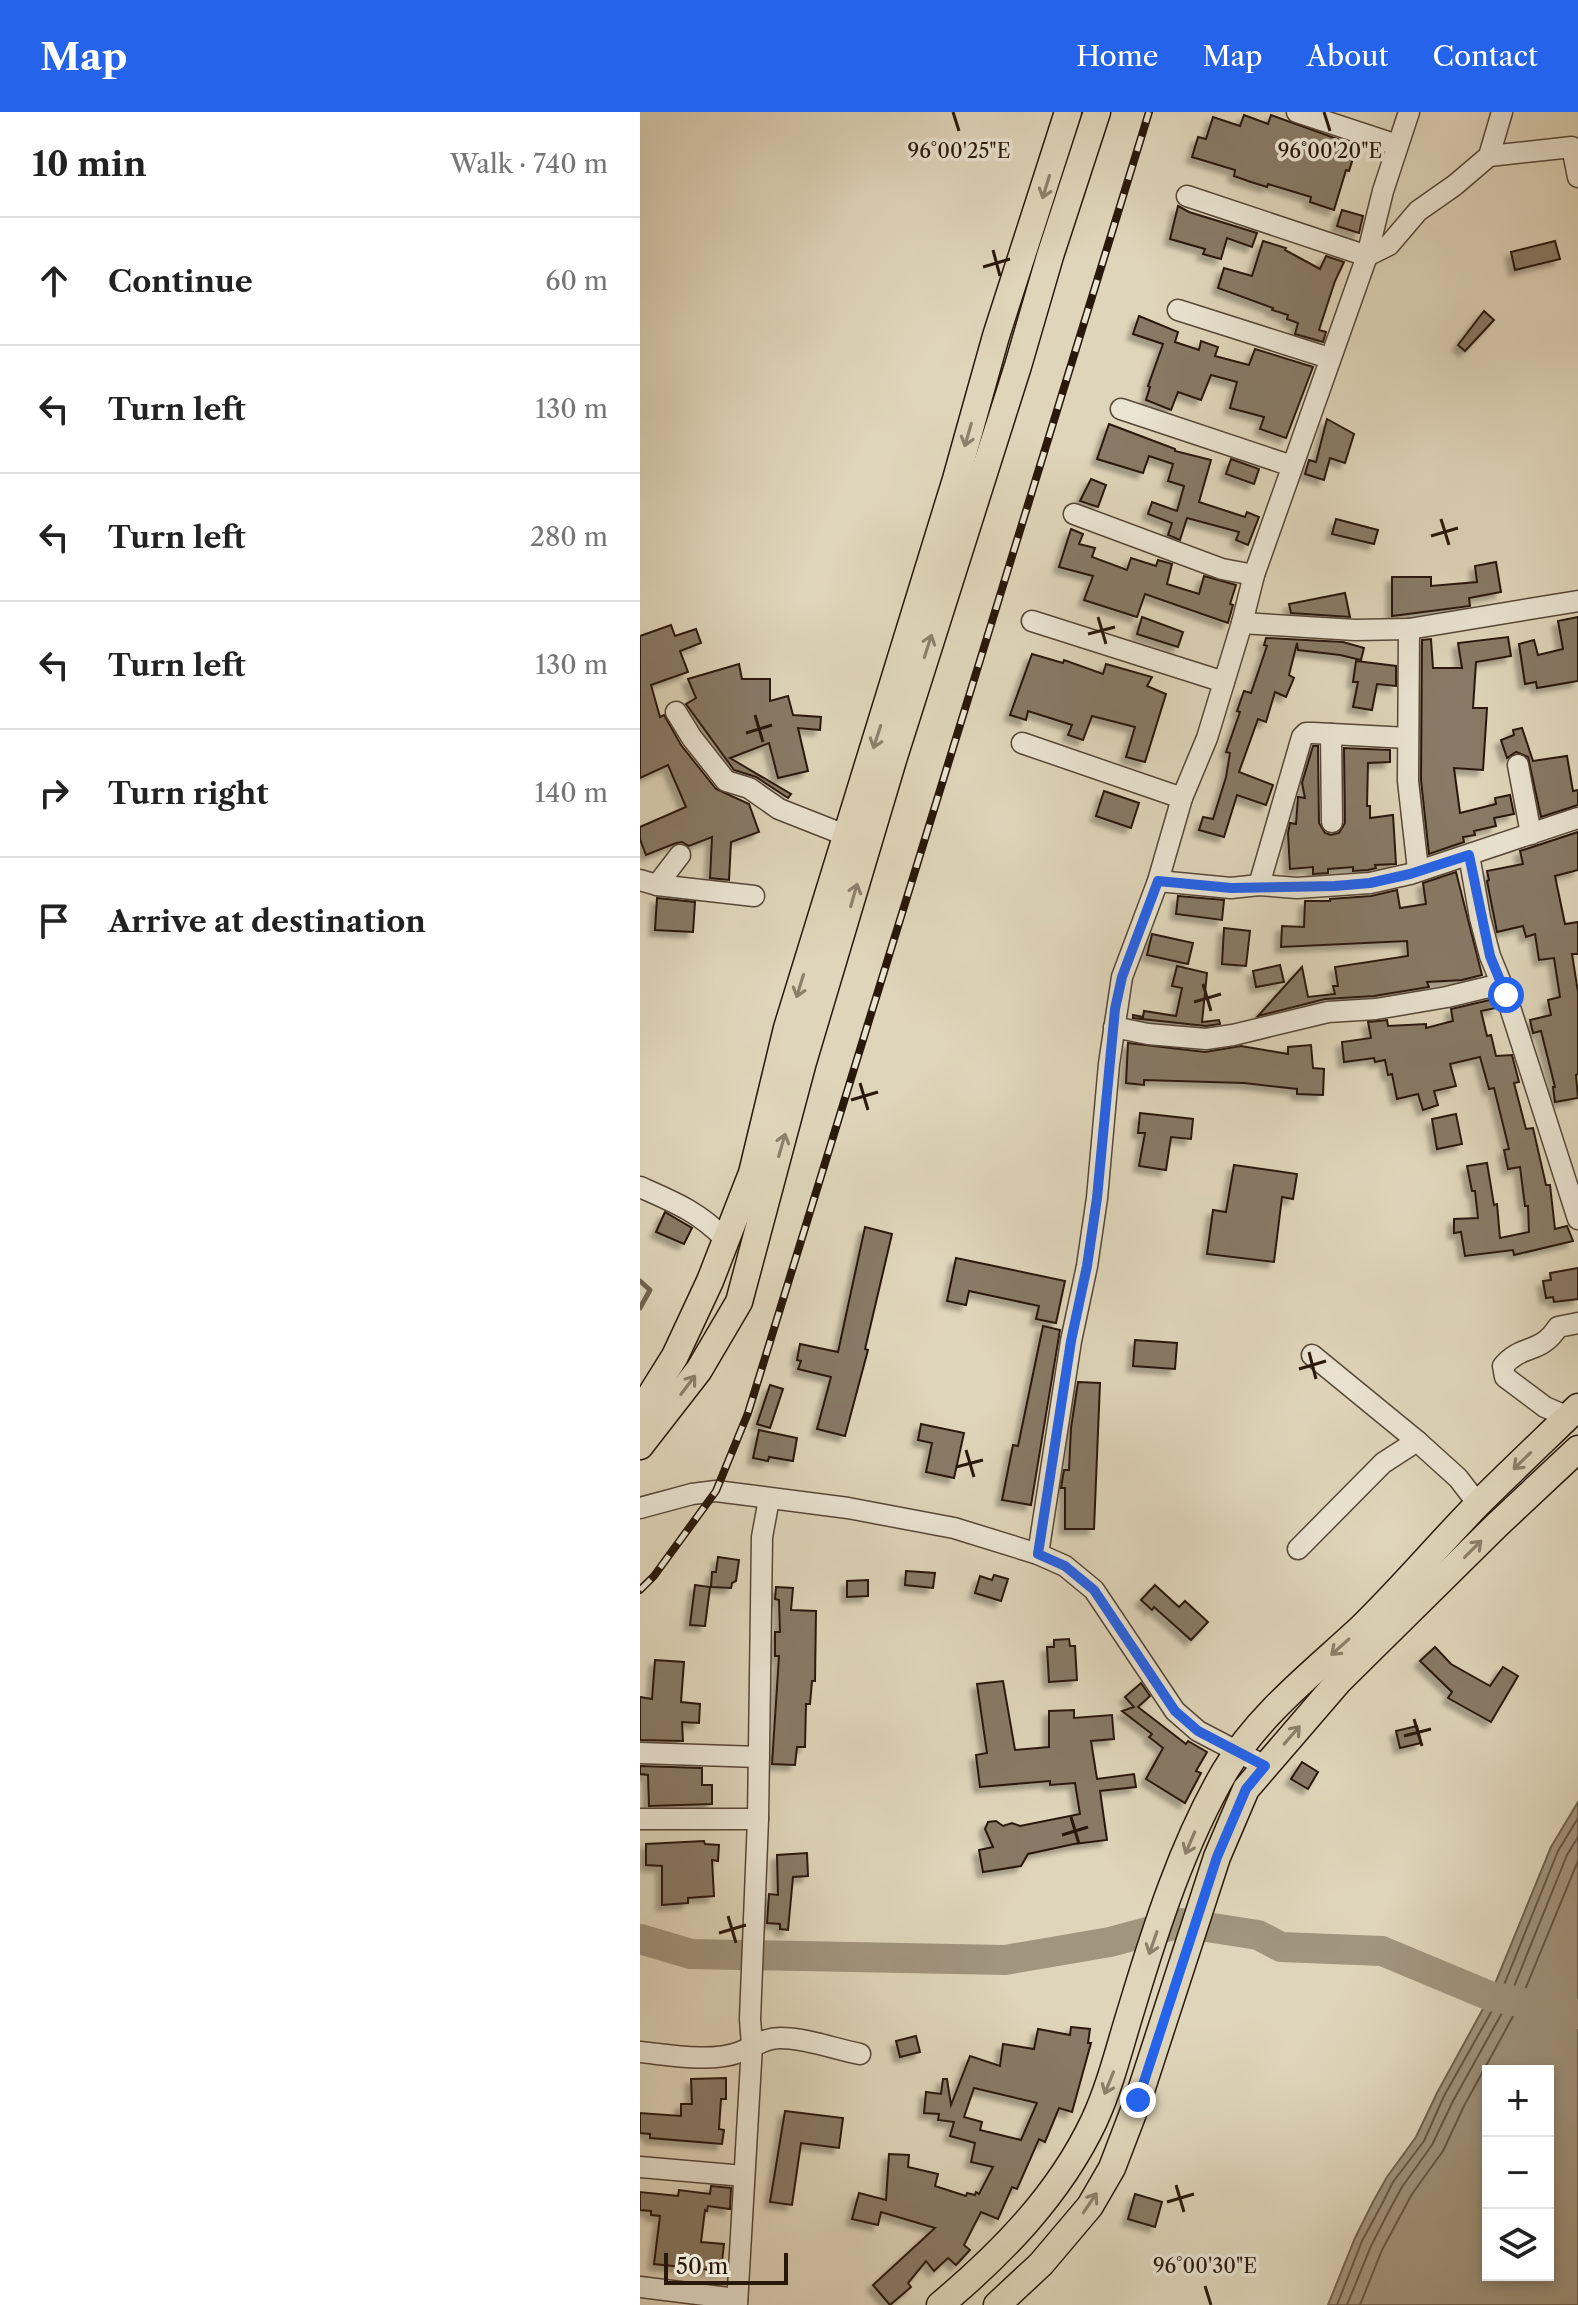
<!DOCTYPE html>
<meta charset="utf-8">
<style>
body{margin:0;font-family:"Libre Caslon Text",serif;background:#f6f6f6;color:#222}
.controls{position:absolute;right:24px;bottom:24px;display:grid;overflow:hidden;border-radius:0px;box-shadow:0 4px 12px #0003}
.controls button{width:72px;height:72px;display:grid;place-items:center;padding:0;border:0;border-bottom:2px solid #e0e0e0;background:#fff;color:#222;font:40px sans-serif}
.scale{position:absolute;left:24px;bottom:20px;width:124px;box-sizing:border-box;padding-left:8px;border:4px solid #29180b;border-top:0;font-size:22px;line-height:28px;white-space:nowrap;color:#29180b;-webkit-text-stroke:6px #eae4d2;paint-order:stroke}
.stop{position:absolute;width:24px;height:24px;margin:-18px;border:6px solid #2563eb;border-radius:50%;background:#fff}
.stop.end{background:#2563eb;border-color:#fff;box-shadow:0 2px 8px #0008}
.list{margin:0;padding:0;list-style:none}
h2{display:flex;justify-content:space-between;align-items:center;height:104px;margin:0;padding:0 32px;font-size:34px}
h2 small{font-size:26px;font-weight:400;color:#767676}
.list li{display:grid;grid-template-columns:52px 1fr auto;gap:24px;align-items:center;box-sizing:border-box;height:128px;padding:0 32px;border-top:2px solid #e0e0e0}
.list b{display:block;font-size:30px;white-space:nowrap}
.list em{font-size:26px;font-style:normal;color:#767676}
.icon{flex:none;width:44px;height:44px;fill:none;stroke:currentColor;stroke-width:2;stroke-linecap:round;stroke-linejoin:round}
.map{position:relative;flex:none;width:938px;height:2193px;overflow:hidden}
header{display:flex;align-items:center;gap:48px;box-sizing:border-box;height:112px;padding:0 40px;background:#2563eb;color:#fff}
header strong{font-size:38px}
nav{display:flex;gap:44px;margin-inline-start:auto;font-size:28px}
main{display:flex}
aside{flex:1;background:#fff}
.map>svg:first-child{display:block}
</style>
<header>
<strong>Map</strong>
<nav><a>Home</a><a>Map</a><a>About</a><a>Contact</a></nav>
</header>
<main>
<aside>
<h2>10 min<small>Walk · 740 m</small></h2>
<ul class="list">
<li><svg class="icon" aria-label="ahead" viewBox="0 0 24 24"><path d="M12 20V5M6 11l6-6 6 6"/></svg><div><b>Continue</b></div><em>60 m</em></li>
<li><svg class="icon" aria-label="left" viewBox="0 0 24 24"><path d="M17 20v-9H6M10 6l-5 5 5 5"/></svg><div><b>Turn left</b></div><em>130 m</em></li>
<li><svg class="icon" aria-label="left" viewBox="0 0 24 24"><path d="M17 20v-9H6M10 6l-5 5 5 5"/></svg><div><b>Turn left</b></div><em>280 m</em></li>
<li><svg class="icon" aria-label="left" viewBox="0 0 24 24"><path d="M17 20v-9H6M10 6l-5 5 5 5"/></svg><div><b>Turn left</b></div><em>130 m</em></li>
<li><svg class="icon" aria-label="right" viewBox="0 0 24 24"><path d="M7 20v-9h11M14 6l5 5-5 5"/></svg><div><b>Turn right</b></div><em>140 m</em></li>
<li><svg class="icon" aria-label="arrive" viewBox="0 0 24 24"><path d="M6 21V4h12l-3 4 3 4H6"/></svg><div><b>Arrive at destination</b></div></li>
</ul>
</aside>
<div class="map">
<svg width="938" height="2193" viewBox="0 0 938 2193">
<defs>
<filter id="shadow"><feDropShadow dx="-5.5" dy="5.5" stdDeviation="2" flood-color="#0004"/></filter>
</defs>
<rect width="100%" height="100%" fill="#dfd5ba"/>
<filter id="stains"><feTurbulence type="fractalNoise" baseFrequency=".0025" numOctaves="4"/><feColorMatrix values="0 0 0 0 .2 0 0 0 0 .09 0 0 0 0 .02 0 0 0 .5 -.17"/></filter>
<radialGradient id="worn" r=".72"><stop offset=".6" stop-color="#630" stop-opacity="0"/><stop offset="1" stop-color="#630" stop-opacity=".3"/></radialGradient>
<path fill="#a1957e" stroke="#716350" stroke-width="2" fill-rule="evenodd" d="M938 1690V2193H688L715 2126 734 2088 747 2065 776 2025 797 1981 850 1884 911 1735ZM848 1959H908V2163H848Z"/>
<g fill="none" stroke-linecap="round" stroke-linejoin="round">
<g stroke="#655644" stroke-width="2">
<path d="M697 2193 722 2129 742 2092 753 2070 784 2029 804 1984 858 1888 918 1739 938 1706"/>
<path d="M707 2193 731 2134 750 2097 762 2075 792 2033 813 1989 867 1892 927 1743 938 1725"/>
<path d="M720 2193 742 2138 772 2082 803 2039 824 1994 877 1897 938 1749"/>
</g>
<path stroke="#716350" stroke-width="5" d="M0 1169 10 1178 0 1196"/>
<path stroke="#a1957e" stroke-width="30" d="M0 1827 51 1842 365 1848 470 1830 541 1811 618 1823 641 1835 742 1839 850 1884 938 1902"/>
</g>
<g fill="#887a66" stroke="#29180b" stroke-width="2" fill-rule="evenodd" filter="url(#shadow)">
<path d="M604 3 628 12 631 3 717 34 709 59 706 58 694 98 670 90 671 85 628 72 627 75 611 70 594 64 595 58 552 45 558 25 566 27 573 5 600 14Z"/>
<path d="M538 94 549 100 617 121 612 135 587 126 581 147 563 142 565 137 530 127Z"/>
<path d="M702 98 723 104 719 121 697 114Z"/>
<path d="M623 129 646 136 645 138 680 157 686 144 704 150 695 169 679 218 686 220 683 230 655 222 658 211 647 207 648 203 632 198 633 196 578 176 584 156 612 164Z"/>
<path d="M915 129 920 147 875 158 871 140Z"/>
<path d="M844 199 854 208 825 239 818 233Z"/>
<path d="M499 204 538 220 535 230 559 238 561 229 578 235 575 244 609 253 615 237 673 255 646 326 620 317 624 305 590 296 597 270 571 263 561 288 538 280 531 298 506 288 510 275 508 274 523 232 493 222Z"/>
<path d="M687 307 714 322 705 351 690 346 684 368 665 362 669 348 676 350Z"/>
<path d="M469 312 535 337V339L571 348 559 390 605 405 607 400 619 405 608 433 596 428 599 420 547 406 540 428 528 423 532 411 508 402 512 390 537 399 544 374 528 369 533 352 509 344 503 361 457 347Z"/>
<path d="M591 347 619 357 614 372 586 362Z"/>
<path d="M451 367 466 373 458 395 440 389Z"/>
<path d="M696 407 738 418 734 432 692 422Z"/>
<path d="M431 417 443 422 439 432 455 436 452 445 487 458 491 446 516 454 518 448 532 452 527 472 559 482 564 464 596 473 590 492 593 493 588 511 505 482 497 505 444 488 453 464 419 455Z"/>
<path d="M856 450 861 480 829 486 830 494 752 504V465H791V474L837 470 835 454Z"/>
<path d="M705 481 710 505 651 501 649 492Z"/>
<path d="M502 505 543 520 538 535 497 522Z"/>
<path d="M938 505V569L897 576 896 570 885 572 879 532 894 528 898 543 923 537 918 509Z"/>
<path d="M31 513 35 524 56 517 61 531 40 539 48 560 11 573 20 605 24 603 41 633 76 677 109 692 119 720 91 730 89 768 70 766 72 725 49 734 42 730 36 731 6 743 0 727V715L46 695 28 653 0 666V524Z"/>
<path d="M868 525 871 544 836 550 833 596H847L843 658 814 656 820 701 856 692 855 686 870 683 874 702 854 706 856 714 834 719 835 723 823 725 824 730 789 742 781 668 782 528 791 527 793 556H822L818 531Z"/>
<path d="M626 526 703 530 724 536 721 548 700 543 658 538 657 531 649 563 654 566 646 585 635 580 626 610 618 607 599 660 633 673 626 693 597 683 584 725 559 718 563 705 573 707 586 665 590 641 586 640 600 600 597 599 604 579 611 581 627 534 624 533Z"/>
<path d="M392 542 423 551 424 548 463 562 466 552 512 565 507 574 526 582 505 650 486 645 495 615 452 604 443 628 428 623 432 613 388 599 386 608 370 603Z"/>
<path d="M716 549 756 554V574L737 572 732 598 713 595 718 570H713Z"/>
<path d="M99 552 102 567H130V589L148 584 153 603 181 605 180 618 158 616 168 659 138 666 129 631 90 646 151 682 148 686 116 665 94 658 46 592 56 586 48 567Z"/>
<path d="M882 616 893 649 927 644 933 679 938 678V693L901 705 888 645 876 640 867 646 861 628 874 623 873 618Z"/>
<path d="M673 634H678L679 711 685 721 691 723 699 721 705 711 704 636 750 638V650L728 651 727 694H730V706L753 703 756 752 735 753 736 756 728 758 713 759V755L688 757V761L673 762V755L650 757 648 721 650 711 656 712 658 685 665 686 662 671Z"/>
<path d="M464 679 499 691 491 716 456 704Z"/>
<path d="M938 720V758L915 764 925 812 938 810V842H932L938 880V962L936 963 938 986 915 990 913 975H915L901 919 893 921 890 908 911 903 908 888 920 885 914 846 899 848 895 822 886 825 883 814 857 820 847 769 849 768 847 759 883 752 880 739Z"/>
<path d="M816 760 842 863 822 868 787 870 789 875 734 884 685 887 618 904 662 855 668 885 695 882 693 874H698L695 855 768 844 767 829 641 835 642 814 664 815 665 789H690V787L731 784 757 778 760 796 786 792 783 771Z"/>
<path d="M538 784 584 788 582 808 536 802Z"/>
<path d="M17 786 55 790 53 820 15 818Z"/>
<path d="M584 816 610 819 606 854 582 852Z"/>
<path d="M512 822 553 831 548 852 507 843Z"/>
<path d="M640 853 644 870 616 875 613 859Z"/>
<path d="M537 854 567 861 562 910 579 908 580 912 566 914 493 906V903L503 905 504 899 536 904 542 876 532 874Z"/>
<path d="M854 887 856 896 841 899 847 924 851 923 856 944 872 943 879 970 874 971 886 1017 893 1016 906 1073H910L915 1117 927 1114 933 1129 874 1143 873 1138 825 1144 821 1120 814 1121V1107L838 1106 835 1079H832L827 1054 847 1051 854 1093 857 1092 860 1126 889 1120 888 1094H885L880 1055 868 1057 864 1038 869 1037 854 976 849 977 840 945 810 952 816 974 794 979 798 993 783 998 778 982 757 987 752 962 748 963 745 948 735 950 734 946 704 950 702 930 731 926 728 910 747 908 748 914 786 912V916L813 909 811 897Z"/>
<path d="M488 931 565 940 601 934 648 942V935L671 933 673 956 684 957 683 983 657 982V977L604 971 504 968V973L486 971Z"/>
<path d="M500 1001 553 1007 551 1027 531 1025 526 1058 499 1054 505 1021H498Z"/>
<path d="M816 1002 822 1032 797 1037 792 1007Z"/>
<path d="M594 1053 657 1062 653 1087 642 1085 634 1150 567 1142 573 1098 586 1100Z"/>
<path d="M25 1100 52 1116 44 1132 16 1120Z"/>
<path d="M225 1115 252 1122 225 1237 228 1238 205 1324 177 1317 191 1265 158 1257 161 1249 157 1248 160 1232 198 1240Z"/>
<path d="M316 1146 425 1169 416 1211 396 1207 399 1194 329 1179 326 1193 307 1189Z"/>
<path d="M938 1156V1187L914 1190 913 1185 906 1186 903 1169 911 1168 910 1161Z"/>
<path d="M403 1214 420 1218 391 1393 362 1388 373 1333 378 1334Z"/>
<path d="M495 1228 537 1231 535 1257 493 1254Z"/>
<path d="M438 1270 460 1271 454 1417H425V1376H421L424 1358H429L431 1316Z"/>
<path d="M130 1273 143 1277 130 1316 117 1312Z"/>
<path d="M281 1312 324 1321 314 1366 286 1360 292 1331 278 1328Z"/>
<path d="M119 1318 157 1326 153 1349 129 1345 128 1349 113 1346Z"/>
<path d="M78 1445 99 1448 96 1469 92 1471 91 1476 71 1475 72 1460H76Z"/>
<path d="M266 1459 295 1461 293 1476 265 1473Z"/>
<path d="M354 1463 368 1467 361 1489 335 1481 340 1464 352 1468Z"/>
<path d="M228 1468V1484L207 1485V1469Z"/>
<path d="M55 1473 70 1475 65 1514 50 1513Z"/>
<path d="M515 1473 539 1495 545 1489 568 1510 551 1528 514 1495 512 1498 501 1488Z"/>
<path d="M136 1475 153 1476 151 1498 176 1499 175 1569H172L170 1592H166L165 1635H157L155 1653 132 1652 139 1544H135V1520H140L139 1488 135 1487Z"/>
<path d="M429 1527 430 1534H435L437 1568 409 1570 407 1535H414V1528Z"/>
<path d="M795 1535 811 1552 850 1574 863 1555 878 1564 851 1610 808 1586 812 1580 780 1549Z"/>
<path d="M15 1548 44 1550 41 1590 60 1592 59 1611 42 1610 43 1629 0 1628V1585L12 1587Z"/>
<path d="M363 1569 375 1638 409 1635V1599L434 1598V1606L472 1603 474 1627 451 1629 457 1667 494 1662 496 1675 460 1679 467 1728 434 1732 388 1742 381 1754 343 1760 339 1738 353 1735 345 1717 348 1710 356 1709 363 1714 372 1711 380 1714 440 1702 435 1671 410 1673V1669L340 1675 336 1643 347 1641 337 1572Z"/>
<path d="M501 1571 510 1584 498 1595 546 1632 548 1629 567 1640 556 1659 561 1661 545 1691 506 1667 523 1636 509 1625 512 1622 482 1599 494 1595 485 1585Z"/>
<path d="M777 1614 781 1631 760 1636 756 1619Z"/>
<path d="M662 1650 678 1660 668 1677 651 1667Z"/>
<path d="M0 1654 62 1656V1673H72V1692L9 1694 8 1663 0 1662Z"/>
<path d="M64 1729 65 1732 79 1733 78 1749 72 1748 74 1784 48 1786V1791L22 1793V1754L6 1753V1732Z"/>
<path d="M167 1741 168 1764 153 1765 148 1818 140 1817V1812L127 1811 129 1782 138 1783 137 1743Z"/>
<path d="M431 1915 450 1917 448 1931H451L432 2000 419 1996 405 2030 399 2027 377 2077 372 2075 358 2107 341 2100 324 2133 330 2138 316 2153 308 2146 294 2159 286 2149 268 2171 271 2175 250 2193 233 2173 295 2116 241 2100 238 2113 212 2107 219 2081 246 2088 249 2042 269 2043 268 2055 298 2062 295 2074 326 2084 327 2081 335 2083 336 2080 339 2082 353 2055 331 2050 335 2031 310 2024 314 2010 298 2008 299 2002 284 2001 286 1980 301 1982 303 1967H307L311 1993 330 1944 360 1954 363 1932 394 1937 398 1917 430 1923ZM334 1976 397 1991 381 2028 340 2018 342 2010 324 2005Z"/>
<path d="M276 1924 280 1940 260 1945 256 1929Z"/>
<path d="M86 1966V1987H81L79 2017 84 2018 82 2032 10 2026V2022L0 2021V2001L41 2004V1992H52L51 1967Z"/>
<path d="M145 1999 203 2006 199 2036 161 2031 152 2093 130 2090Z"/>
<path d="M71 2074 91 2076 90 2097 68 2094 67 2099 65 2098 61 2130 84 2132 81 2159 14 2152 20 2104 11 2103V2099L0 2098V2080L38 2084 39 2078 70 2082Z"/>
<path d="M495 2082 522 2090 515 2115 488 2107Z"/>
</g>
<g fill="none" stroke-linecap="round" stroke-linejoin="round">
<defs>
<g id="minor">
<path d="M657 0 757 33"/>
<path d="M849 44 862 0"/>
<path d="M547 84 727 144 749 133 778 99 815 73 849 44 932 35 938 65"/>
<path d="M538 198 689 246"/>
<path d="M481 297 652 354"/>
<path d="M434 402 582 457 614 463"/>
<path d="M392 509 584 570"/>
<path d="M602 511 715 518 769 517 938 489"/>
<path d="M769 517 768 669 778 758"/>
<path d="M36 600 52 626 86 669 109 676 139 697 205 723"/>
<path d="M691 622 692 710"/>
<path d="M382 631 542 686"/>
<path d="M878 653 891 722"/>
<path d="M829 743 840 806 850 844 866 883 938 1107"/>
<path d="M0 768 17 773 114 784"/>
<path d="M518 769 591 776 619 773 657 776 730 771 770 762 938 706"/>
<path d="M17 773 40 743"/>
<path d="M619 773 662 625 666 621H673L768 626"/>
<path d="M474 915 508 922 566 927 593 923 688 900 736 897 807 885 861 872"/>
<path d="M0 1075C34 1090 59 1100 85 1127"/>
<path d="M672 1243 777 1329"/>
<path d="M928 1305 905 1295 865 1265 863 1254C883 1231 900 1243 918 1215L938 1211"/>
<path d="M0 1396 52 1382 76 1379 208 1396 314 1416 398 1442 425 1454 454 1478 535 1599 558 1619 625 1654"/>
<path d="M658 1437 743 1351 777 1329 818 1366 838 1392"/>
<path d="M398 1442 431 1229 447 1154 457 1086 469 952 482 865 518 769 542 686 567 626 602 511 614 463 727 144 743 79 769 0"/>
<path d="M0 1641 119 1645"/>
<path d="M0 1707H118"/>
<path d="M0 1940C29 1943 71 1951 100 1940 114 1935 124 1926 140 1926 166 1926 195 1937 220 1942"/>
<path d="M0 2055 104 2064"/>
<path d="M0 2175 97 2187"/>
<path d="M97 2193 112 1933 110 1907 118 1707 122 1425 129 1387"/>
</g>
<g id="major">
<path d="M0 1300 35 1244 70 1169 112 1061 147 916 316 367 356 224 428 0"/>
<path d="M0 1334 59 1258 99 1190 163 950 253 648 378 254 410 144 457 0"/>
<path d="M300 2193C361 2142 419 2083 454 2009 471 1972 480 1933 492 1895 516 1815 543 1731 585 1659 619 1602 674 1560 722 1515 762 1476 799 1432 838 1392 871 1359 905 1327 938 1295"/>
<path d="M357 2193 401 2152 450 2094 472 2056 498 1988 577 1745 606 1677 699 1569 857 1413 938 1337"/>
</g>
</defs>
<use href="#minor" stroke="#564737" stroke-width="23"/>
<use href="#major" stroke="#29180b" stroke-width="29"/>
<use href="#minor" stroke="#eae4d2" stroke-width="20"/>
<use href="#major" stroke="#dfd5ba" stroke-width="26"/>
<defs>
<path id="rail" d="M0 1478 14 1464 76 1379 108 1301 509 0"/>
</defs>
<use href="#rail" stroke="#29180b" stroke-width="8"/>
<use href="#rail" stroke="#eae4d2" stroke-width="5" stroke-dasharray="15" stroke-linecap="butt"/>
</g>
<defs><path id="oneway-shaft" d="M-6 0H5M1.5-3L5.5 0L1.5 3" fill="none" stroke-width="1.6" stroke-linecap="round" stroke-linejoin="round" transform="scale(2)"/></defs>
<g stroke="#8d806b">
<use href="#oneway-shaft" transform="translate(406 75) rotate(107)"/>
<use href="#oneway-shaft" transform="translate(328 323) rotate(106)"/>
<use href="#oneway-shaft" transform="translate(288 534) rotate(-72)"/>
<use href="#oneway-shaft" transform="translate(237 625) rotate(108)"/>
<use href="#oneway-shaft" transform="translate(214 783) rotate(-74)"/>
<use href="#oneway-shaft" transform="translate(160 874) rotate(107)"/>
<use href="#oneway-shaft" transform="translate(142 1033) rotate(-74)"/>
<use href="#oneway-shaft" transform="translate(48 1273) rotate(-53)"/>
<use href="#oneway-shaft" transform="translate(882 1349) rotate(136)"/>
<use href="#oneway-shaft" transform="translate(833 1437) rotate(-45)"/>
<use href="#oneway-shaft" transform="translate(700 1535) rotate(138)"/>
<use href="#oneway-shaft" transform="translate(652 1623) rotate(-49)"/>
<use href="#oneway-shaft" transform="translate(550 1731) rotate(113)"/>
<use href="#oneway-shaft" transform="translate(513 1831) rotate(109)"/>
<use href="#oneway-shaft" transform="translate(469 1971) rotate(112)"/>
<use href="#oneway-shaft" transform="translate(450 2091) rotate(-56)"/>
</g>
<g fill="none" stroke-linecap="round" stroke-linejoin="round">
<path stroke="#2563eb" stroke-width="10" d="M498 1988 577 1745 606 1677 625 1654 558 1619 535 1599 454 1478 425 1454 398 1442 431 1229 447 1154 457 1086 475 897 482 865 518 769 591 776 695 774 730 771 770 762 829 743 850 844 866 883"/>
</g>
<path fill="none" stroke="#29180b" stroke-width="3" d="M313 0 319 19M684 0 690 19M353 138 360 164M343 155 370 147M801 407 809 433M791 424 818 416M458 505 466 532M448 522 475 515M115 603 123 630M106 621 132 613M563 872 571 899M554 890 581 882M220 971 228 998M211 988 238 980M669 1240 676 1267M659 1257 686 1249M326 1338 334 1365M316 1355 343 1348M774 1607 782 1634M764 1624 791 1617M431 1705 439 1732M422 1723 448 1715M88 1804 96 1831M79 1821 106 1813M536 2073 544 2100M527 2090 554 2082M565 2174 571 2193"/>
<g font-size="20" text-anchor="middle" fill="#29180b" stroke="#eae4d2" stroke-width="7" stroke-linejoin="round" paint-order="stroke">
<text x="319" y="46">96°00'25"E</text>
<text x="690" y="46">96°00'20"E</text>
<text x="565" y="2161">96°00'30"E</text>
</g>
<rect width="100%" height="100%" filter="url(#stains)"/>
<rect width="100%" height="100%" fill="url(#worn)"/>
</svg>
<div class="controls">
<button>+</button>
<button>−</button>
<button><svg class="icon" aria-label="layers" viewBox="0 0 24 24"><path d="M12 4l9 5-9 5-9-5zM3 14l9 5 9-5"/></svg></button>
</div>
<div class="scale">50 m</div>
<div class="stop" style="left:866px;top:883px"></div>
<div class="stop end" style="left:498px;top:1988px"></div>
</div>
</main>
